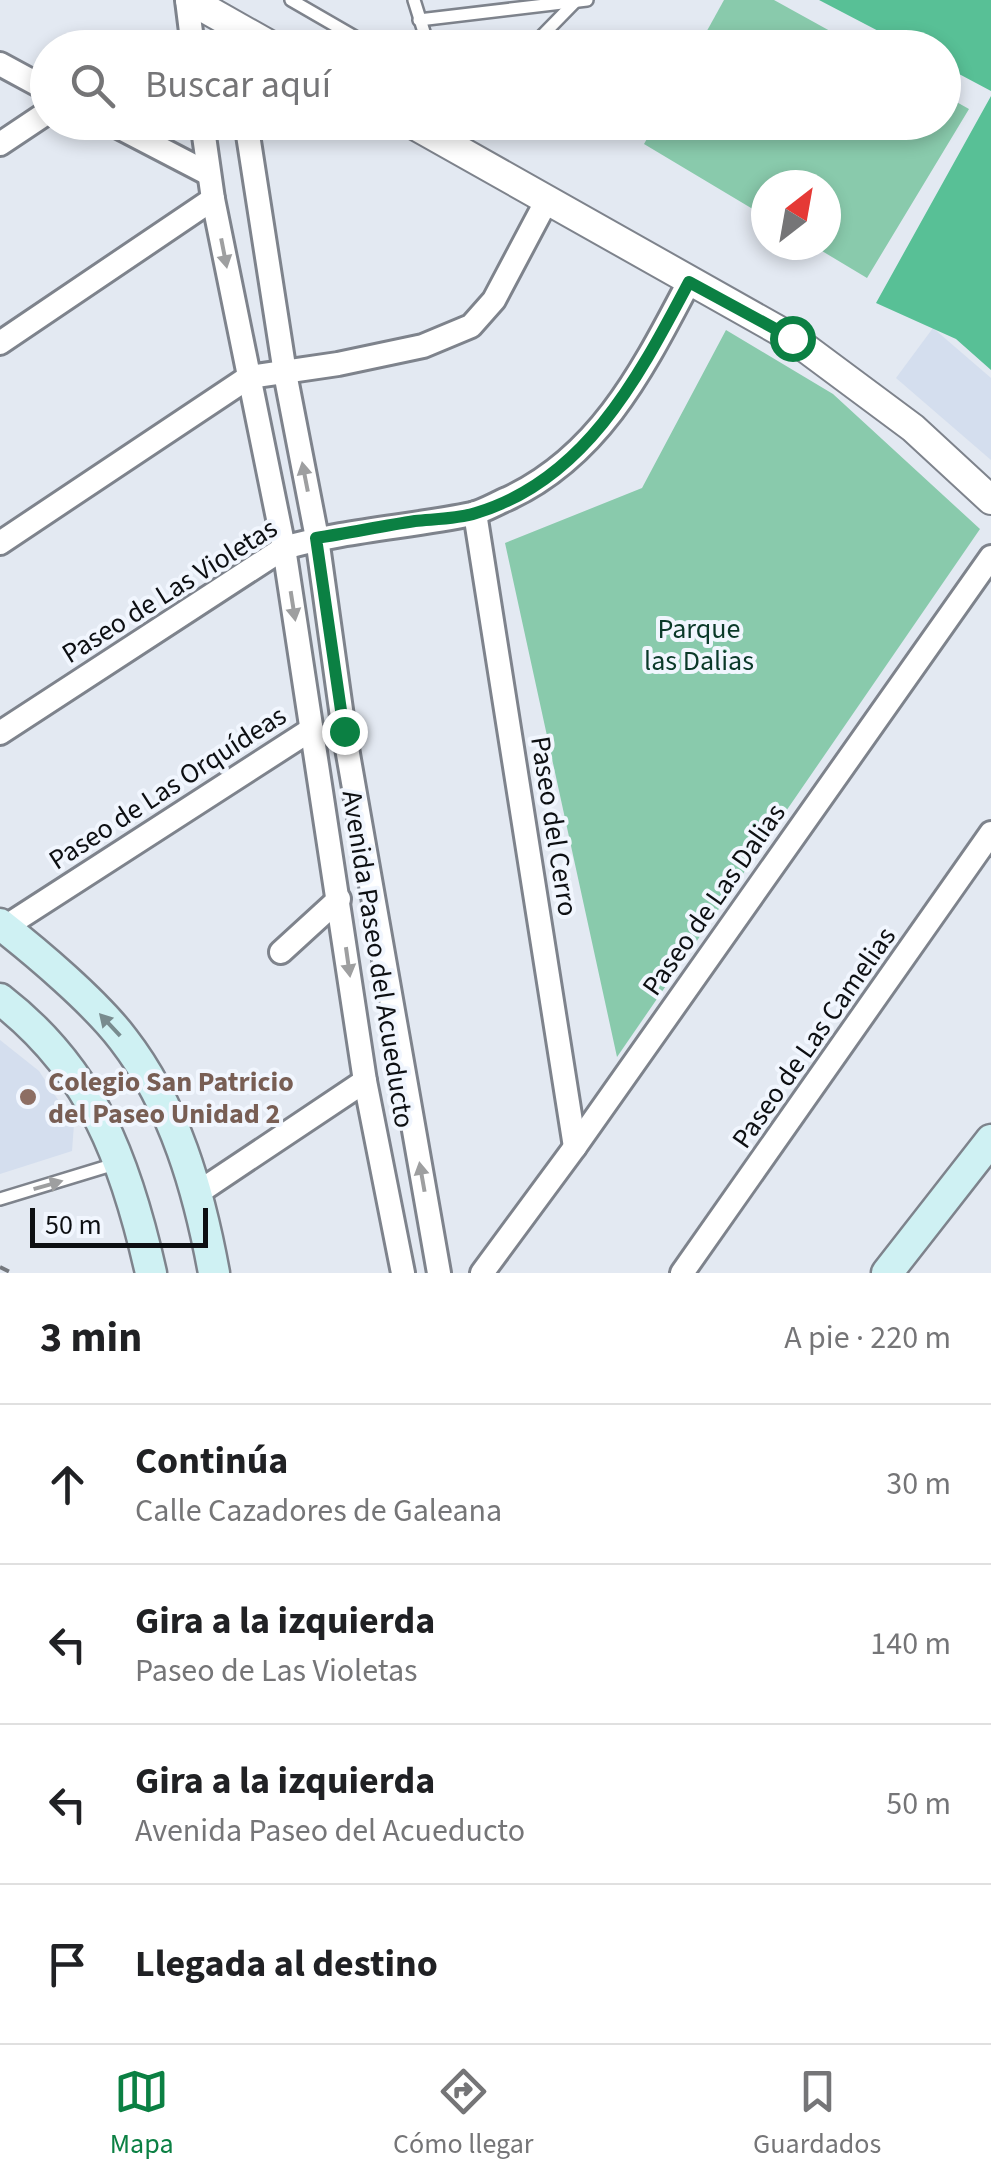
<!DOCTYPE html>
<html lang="es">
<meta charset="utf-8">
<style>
body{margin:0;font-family:"Source Sans 3",sans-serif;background:#f6f6f6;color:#202124}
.compass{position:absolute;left:751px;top:170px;width:90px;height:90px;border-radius:50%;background:#fff;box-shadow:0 5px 15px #0003;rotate:31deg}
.scale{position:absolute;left:30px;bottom:25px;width:178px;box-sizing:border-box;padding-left:10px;border:5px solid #0d0f12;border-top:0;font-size:28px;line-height:35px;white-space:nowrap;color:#0d0f12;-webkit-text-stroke:8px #f1f6fe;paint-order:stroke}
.stop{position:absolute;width:30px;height:30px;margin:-22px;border:8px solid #0b8043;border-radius:50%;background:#fff}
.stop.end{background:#0b8043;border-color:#fff;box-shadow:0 2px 10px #0008}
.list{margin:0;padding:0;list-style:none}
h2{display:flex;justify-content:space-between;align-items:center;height:130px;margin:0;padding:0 40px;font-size:42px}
h2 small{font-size:32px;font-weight:400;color:#757577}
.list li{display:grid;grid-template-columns:65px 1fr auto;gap:30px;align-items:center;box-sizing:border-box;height:160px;padding:0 40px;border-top:2px solid #e0e0e0}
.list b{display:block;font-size:38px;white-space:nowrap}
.list p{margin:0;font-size:32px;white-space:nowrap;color:#757577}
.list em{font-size:32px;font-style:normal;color:#757577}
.icon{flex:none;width:55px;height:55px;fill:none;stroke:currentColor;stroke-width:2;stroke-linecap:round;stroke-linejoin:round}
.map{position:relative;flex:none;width:991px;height:1273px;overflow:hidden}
.search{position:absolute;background:#fff;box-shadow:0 5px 15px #0003;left:30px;right:30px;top:30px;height:110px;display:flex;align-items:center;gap:25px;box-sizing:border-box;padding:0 35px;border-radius:55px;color:#757577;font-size:38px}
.sheet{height:770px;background:#fff}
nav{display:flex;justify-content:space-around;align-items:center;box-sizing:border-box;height:140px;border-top:2px solid #e0e0e0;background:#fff;font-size:28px;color:#757577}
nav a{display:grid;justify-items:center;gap:5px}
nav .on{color:#0b8043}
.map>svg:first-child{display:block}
</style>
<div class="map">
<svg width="991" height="1273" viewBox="0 0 991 1273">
<rect width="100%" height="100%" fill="#e3e9f2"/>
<g fill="#d4deee">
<path d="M933 328 991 378V460L896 378Z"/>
<path d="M0 1040 39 1071 74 1124 72 1151 0 1174Z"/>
</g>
<g fill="#89caac">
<path d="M724 0H774L859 47H698Z"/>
<path d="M944 95 969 109 867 278 812 245H826V185H766V217L644 144 656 123 944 122Z"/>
<path d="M726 330 833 394 980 529 617 1057 505 543 642 488Z"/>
</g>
<g fill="#58c096">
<path d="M819 0H991V91L944 66V48L909 47Z"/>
<path d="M991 96V370L956 339 876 303Z"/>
</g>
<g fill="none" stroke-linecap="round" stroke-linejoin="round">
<defs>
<g id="service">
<path d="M291 0 374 48"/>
<path d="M414 0 429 48"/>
<path d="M419 20 587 0"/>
<path d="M530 48 575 2"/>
<path d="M512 122 524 129 538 122"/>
<path d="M0 1199 115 1164"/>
</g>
<g id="minor">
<path d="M187 0 193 48"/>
<path d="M0 64 48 90"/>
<path d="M109 122 209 174"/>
<path d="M202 122 213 199 284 548 365 1081 403 1273"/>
<path d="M246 122 285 373 317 538 344 731 439 1273"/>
<path d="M0 144 48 112"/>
<path d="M0 343 213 199"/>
<path d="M475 513 575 1147"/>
<path d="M0 543 249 377 338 364 423 346 471 326 494 300 547 200"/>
<path d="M0 733 284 548C346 530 409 527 472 514 484 511 495 504 507 499 600 456 643 369 689 282"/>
<path d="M5 927 312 729"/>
<path d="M281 952 339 899"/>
<path d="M196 1194 365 1081"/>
<path d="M482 1273 575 1147 991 557"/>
<path d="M682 1273 991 833"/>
</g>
<g id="tertiary">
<path d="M190 0 275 48"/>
<path d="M409 122 792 338 913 428 991 500"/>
</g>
<g id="secondary">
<path d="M0 924C37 953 95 1002 123 1039 175 1106 199 1191 214 1273"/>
<path d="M0 999C93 1071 126 1162 151 1273"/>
<path d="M887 1273 991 1140"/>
</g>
</defs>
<use href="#service" stroke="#7e838c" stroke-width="16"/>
<use href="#minor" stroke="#7e838c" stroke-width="28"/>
<use href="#tertiary" stroke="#7e838c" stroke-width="32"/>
<use href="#secondary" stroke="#7e838c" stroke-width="35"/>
<path stroke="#74787e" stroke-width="4" stroke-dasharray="10 5" stroke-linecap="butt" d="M0 1267 12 1273"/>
<use href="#service" stroke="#fff" stroke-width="11"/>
<use href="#minor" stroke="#fff" stroke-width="22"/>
<use href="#tertiary" stroke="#fff" stroke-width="28"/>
<use href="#secondary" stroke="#cff1f3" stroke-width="30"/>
</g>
<defs><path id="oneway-solid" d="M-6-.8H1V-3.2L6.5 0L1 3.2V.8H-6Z" transform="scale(2.5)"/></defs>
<g fill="#9e9fa0">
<use href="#oneway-solid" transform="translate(224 253) rotate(79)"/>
<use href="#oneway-solid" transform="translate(305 477) rotate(-101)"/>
<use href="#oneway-solid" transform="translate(293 606) rotate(81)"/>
<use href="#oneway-solid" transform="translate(348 962) rotate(82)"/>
<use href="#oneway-solid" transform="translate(422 1177) rotate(-100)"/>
<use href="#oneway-solid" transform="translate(48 1185) rotate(-16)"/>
</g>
<use fill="#788b8e" href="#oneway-solid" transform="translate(110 1025) rotate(-133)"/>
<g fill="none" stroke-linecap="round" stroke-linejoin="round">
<path stroke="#0b8043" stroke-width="12" d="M344 731 316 538C349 533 382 526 415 521 435 519 457 519 476 513 586 480 639 376 689 282L792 338"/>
</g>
<circle fill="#8d6e63" stroke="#f1f6fe" stroke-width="4" cx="28" cy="1097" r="10"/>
<g text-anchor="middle" stroke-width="8" stroke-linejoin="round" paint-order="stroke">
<g font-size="28" fill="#0d0f12" stroke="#f1f6fe">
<text transform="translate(169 590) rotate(-32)" y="10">Paseo de Las Violetas</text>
<text transform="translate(167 787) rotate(-33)" y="10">Paseo de Las Orquídeas</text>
<text transform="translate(555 826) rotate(81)" y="10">Paseo del Cerro</text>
<text transform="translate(713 899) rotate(-55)" y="10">Paseo de Las Dalias</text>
<text transform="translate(379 959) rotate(81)" y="10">Avenida Paseo del Acueducto</text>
<text transform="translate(813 1037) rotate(-55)" y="10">Paseo de Las Camelias</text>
</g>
<g font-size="28" fill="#0a3928" stroke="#f1f6fe">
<text x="699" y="638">Parque<tspan x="699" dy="32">las Dalias</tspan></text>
</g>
<g font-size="28" font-weight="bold" fill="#785e54" stroke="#f1f6fe" text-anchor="start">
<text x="48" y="1091">Colegio San Patricio<tspan x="48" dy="32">del Paseo Unidad 2</tspan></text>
</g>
</g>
</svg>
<svg class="compass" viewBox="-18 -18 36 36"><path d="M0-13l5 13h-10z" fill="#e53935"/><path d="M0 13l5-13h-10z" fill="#757577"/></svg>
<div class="scale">50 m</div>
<div class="stop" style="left:792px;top:338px"></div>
<div class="stop end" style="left:344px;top:731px"></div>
<div class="search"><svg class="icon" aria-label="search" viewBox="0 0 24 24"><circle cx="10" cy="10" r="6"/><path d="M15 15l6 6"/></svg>Buscar aquí</div>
</div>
<section class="sheet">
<h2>3 min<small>A pie · 220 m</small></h2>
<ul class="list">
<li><svg class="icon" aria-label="ahead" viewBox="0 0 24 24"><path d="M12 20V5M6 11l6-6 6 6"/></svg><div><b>Continúa</b><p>Calle Cazadores de Galeana</p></div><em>30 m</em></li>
<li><svg class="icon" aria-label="left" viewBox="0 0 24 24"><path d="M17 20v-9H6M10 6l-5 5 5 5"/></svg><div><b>Gira a la izquierda</b><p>Paseo de Las Violetas</p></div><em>140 m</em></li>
<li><svg class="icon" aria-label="left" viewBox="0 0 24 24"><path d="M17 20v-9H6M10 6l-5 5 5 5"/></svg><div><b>Gira a la izquierda</b><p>Avenida Paseo del Acueducto</p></div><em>50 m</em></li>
<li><svg class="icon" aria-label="arrive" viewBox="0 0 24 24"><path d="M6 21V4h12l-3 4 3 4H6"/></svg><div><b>Llegada al destino</b></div></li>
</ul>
</section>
<nav>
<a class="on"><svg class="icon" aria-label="map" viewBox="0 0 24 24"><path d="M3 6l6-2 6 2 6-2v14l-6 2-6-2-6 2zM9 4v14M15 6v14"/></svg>Mapa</a>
<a><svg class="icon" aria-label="directions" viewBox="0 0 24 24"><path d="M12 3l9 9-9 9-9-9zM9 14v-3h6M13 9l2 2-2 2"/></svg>Cómo llegar</a>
<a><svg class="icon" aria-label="saved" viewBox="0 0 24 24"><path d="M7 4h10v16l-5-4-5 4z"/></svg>Guardados</a>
</nav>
